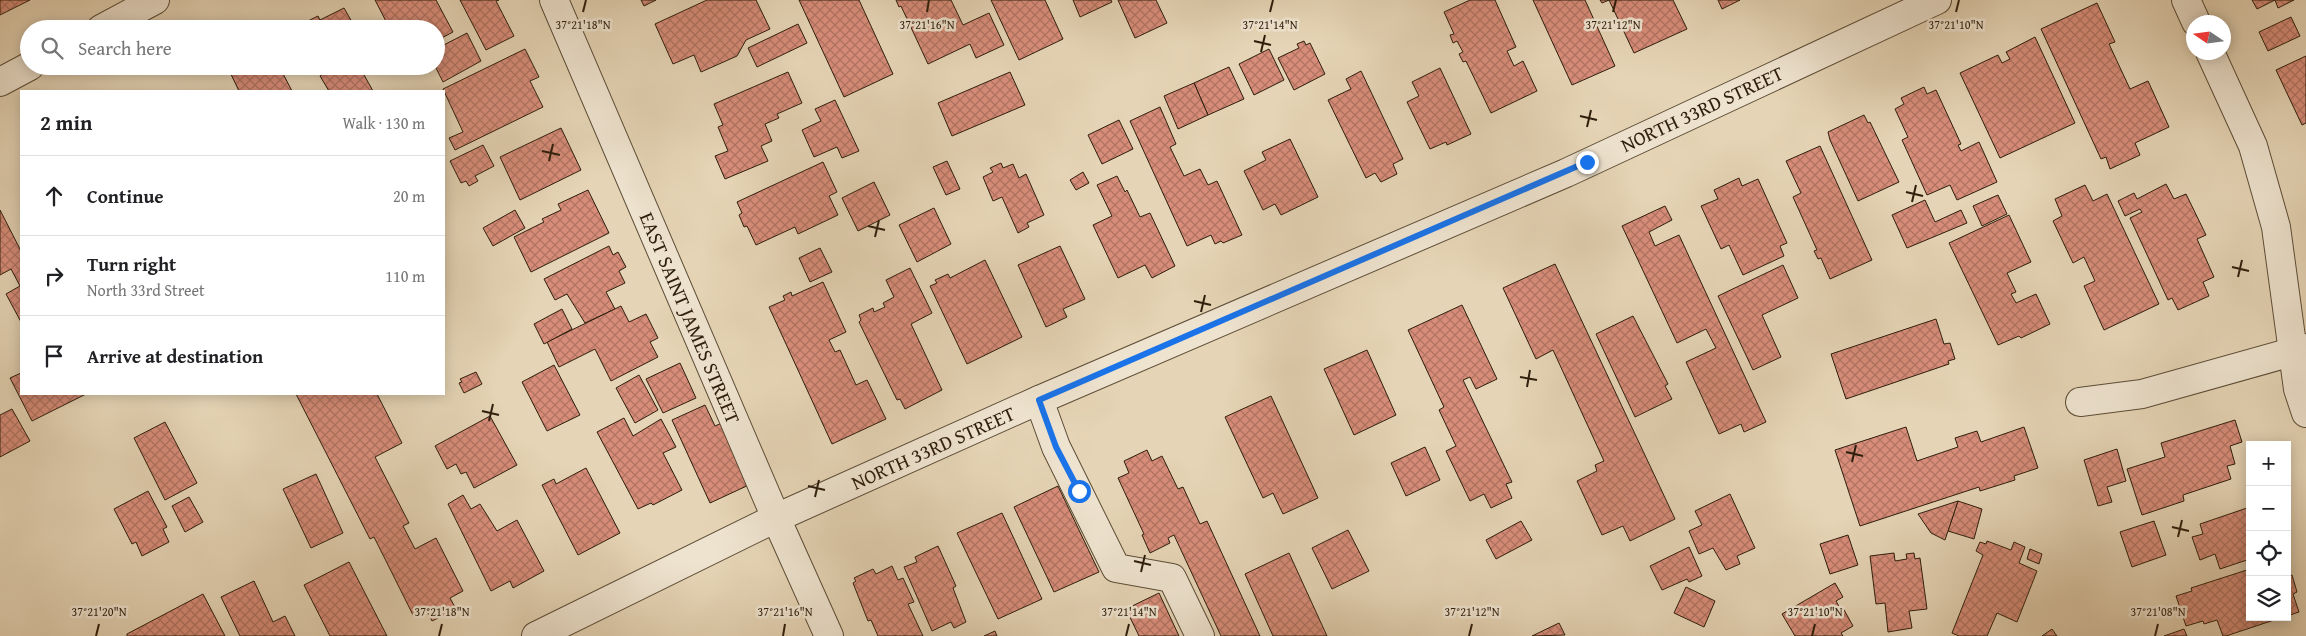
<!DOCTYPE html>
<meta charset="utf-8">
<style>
body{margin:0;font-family:"Gentium Book Plus",serif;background:#f6f6f6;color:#202124}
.controls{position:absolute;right:15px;bottom:15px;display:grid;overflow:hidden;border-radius:0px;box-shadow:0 2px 12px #0003}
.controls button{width:45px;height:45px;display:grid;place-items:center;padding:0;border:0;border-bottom:1px solid #e0e0e0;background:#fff;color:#202124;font:25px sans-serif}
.compass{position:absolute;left:2186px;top:15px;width:45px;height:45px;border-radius:50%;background:#fff;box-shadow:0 2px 12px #0003;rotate:283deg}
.stop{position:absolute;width:15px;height:15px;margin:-11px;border:4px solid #1a73e8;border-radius:50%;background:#fff}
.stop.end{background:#1a73e8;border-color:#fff;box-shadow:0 1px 5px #0008}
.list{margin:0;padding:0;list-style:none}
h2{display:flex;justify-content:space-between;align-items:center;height:65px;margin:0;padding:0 20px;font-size:21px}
h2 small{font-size:16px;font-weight:400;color:#757577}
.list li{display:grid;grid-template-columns:32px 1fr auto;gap:15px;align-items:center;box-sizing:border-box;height:80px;padding:0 20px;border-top:1px solid #e0e0e0}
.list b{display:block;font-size:19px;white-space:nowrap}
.list p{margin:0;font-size:16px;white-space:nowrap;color:#757577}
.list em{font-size:16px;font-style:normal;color:#757577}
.icon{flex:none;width:28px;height:28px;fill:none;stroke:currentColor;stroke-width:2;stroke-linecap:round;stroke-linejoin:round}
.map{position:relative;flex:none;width:2306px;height:636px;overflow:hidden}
.search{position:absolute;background:#fff;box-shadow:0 2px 12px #0003;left:20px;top:20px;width:425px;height:55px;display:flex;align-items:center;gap:12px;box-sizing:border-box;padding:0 18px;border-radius:28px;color:#757577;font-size:19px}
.panel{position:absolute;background:#fff;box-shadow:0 2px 12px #0003;left:20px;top:90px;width:425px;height:305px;border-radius:0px}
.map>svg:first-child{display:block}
</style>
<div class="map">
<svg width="2306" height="636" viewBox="0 0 2306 636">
<defs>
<pattern id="building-cross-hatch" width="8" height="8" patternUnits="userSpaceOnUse" patternTransform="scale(1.25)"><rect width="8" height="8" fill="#d88d7a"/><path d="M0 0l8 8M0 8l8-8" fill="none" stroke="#b07362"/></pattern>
</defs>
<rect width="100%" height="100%" fill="#e5d4b5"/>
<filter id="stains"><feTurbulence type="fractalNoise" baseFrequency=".004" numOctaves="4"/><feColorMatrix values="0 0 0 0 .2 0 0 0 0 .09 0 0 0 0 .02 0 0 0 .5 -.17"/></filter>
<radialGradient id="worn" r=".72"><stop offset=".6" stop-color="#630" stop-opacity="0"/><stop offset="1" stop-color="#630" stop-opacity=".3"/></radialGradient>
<g fill="url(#building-cross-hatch)" stroke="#2e1e0c">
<path d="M0 0H30L0 15Z"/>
<path d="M375 0H436L453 32 436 41V29H390Z"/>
<path d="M460 0H499L496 1 514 36 486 50Z"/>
<path d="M641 0H656L644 6Z"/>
<path d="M707 0H756L770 29 746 40 737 56 701 72 694 55 673 64 655 24Z"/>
<path d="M799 0H859L893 74 844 97Z"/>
<path d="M896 0H951L963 25 989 13 1004 45 976 58 970 44 928 64 901 6 899 7Z"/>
<path d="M991 0H1045L1063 39 1019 60Z"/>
<path d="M1073 0H1111L1112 2 1080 17Z"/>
<path d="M1118 0H1156L1167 23 1135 38Z"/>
<path d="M1470 0H1495L1516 47 1507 51 1514 66 1523 61 1537 91 1491 113 1466 61 1463 62 1459 54 1463 52 1457 41 1453 43 1450 35 1454 34 1444 12Z"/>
<path d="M1533 0H1585L1615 66 1572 85Z"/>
<path d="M1600 0H1673L1687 29 1634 53 1609 0 1602 3Z"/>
<path d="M1718 0H1740L1722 9Z"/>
<path d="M2252 0H2294L2278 8 2275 0 2257 9Z"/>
<path d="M2097 3 2115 42 2109 44 2130 89 2148 81 2169 127 2135 143 2140 155 2110 169 2106 157 2101 159 2041 29Z"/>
<path d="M344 8 356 29H299L298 26 318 16 320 20Z"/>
<path d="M2291 17 2300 36 2268 51 2259 32Z"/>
<path d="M798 24 807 43 757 67 748 48Z"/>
<path d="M467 33 481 61 443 82 435 66 436 49Z"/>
<path d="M2035 37 2075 123 2000 158 1960 73 1998 55 2002 63 2010 59 2006 52Z"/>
<path d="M1304 41 1306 45 1310 43 1325 74 1294 90 1278 58 1299 48 1297 44Z"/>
<path d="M525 49 539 77 530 81 543 107 455 150 449 138 463 132 443 89Z"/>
<path d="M1269 49 1284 80 1254 95 1239 64Z"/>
<path d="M2306 56V123L2302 125 2276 70Z"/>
<path d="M227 66H279L292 91H239Z"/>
<path d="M319 66H359L373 91H329L320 76 323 74Z"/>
<path d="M1229 67 1244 99 1208 115 1194 83Z"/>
<path d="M1440 68 1471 134 1447 145 1446 142 1430 149 1407 102 1419 96 1412 82Z"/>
<path d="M1361 71 1403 159 1393 164 1397 174 1381 182 1375 173 1366 178 1328 100 1351 89 1346 79Z"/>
<path d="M788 72 802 103 777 114 779 118 765 124 772 141 761 146 768 161 725 179 715 156 728 151 718 127 723 125 714 104Z"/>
<path d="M1010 72 1025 105 952 136 938 103Z"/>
<path d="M1194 83 1208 115 1178 129 1164 96Z"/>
<path d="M1924 87 1927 94 1936 90 1961 144 1958 145 1961 151 1979 142 1997 182 1957 200 1950 185 1927 195 1902 140 1908 137 1895 109 1904 104 1901 98Z"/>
<path d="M835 100 859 151 842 158 837 147 814 157 802 130 821 121 815 109Z"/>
<path d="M1160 107 1176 144 1170 147 1184 176 1200 169 1208 185 1217 181 1242 235 1223 243 1221 241 1215 244 1211 235 1187 246 1130 121Z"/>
<path d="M1864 115 1868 123 1870 122 1899 182 1858 201 1830 140 1828 132Z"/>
<path d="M1119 120 1133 149 1102 164 1088 135Z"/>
<path d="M561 128 581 170 520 200 500 157Z"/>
<path d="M1290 139 1318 197 1281 215 1275 204 1263 210 1244 171 1266 160 1262 152Z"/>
<path d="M483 145 494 166 475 176 478 181 469 186 466 181 461 183 450 161Z"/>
<path d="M1820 146 1872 260 1830 279 1821 258 1818 259 1814 251 1817 250 1793 197 1801 193 1786 161Z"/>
<path d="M947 161 960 189 946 195 933 167Z"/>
<path d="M823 162 837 192 829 196 838 215 798 234 795 227 756 245 747 226 744 227 739 215 742 213 737 202Z"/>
<path d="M1001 163 1003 168 1013 164 1019 178 1026 174 1044 215 1027 223 1029 227 1018 233 1002 197 993 201 983 177 993 172 990 168Z"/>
<path d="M1083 172 1089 183 1076 190 1070 180Z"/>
<path d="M1117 176 1125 192 1127 190 1140 217 1150 213 1175 266 1152 278 1145 265 1118 278 1093 225 1112 216 1097 185Z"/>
<path d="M1739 178 1742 186 1758 179 1787 243 1780 246 1784 256 1743 275 1729 245 1721 249 1701 206 1718 199 1714 190Z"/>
<path d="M874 182 890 215 858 231 842 198Z"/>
<path d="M2166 184 2174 199 2186 194 2206 235 2197 239 2214 277 2203 282 2209 296 2178 310 2172 298 2168 300 2130 218 2142 212 2140 209 2125 216 2118 201 2134 193 2137 199Z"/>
<path d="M2085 185 2093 201 2107 194 2159 304 2104 330 2084 286 2095 281 2084 257 2073 263 2053 221 2062 216 2055 199Z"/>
<path d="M588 190 609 233 531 272 514 237 544 222 542 219 561 210 558 204Z"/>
<path d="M1998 195 2007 214 1982 226 1973 206Z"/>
<path d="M1925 200 1935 222 1961 210 1967 223 1907 248 1892 215Z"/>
<path d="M1665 206 1672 220 1649 232 1655 246 1679 235 1766 422 1744 432 1741 424 1719 434 1686 362 1716 348 1706 329 1677 343 1622 226Z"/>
<path d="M934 208 951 244 917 262 899 225Z"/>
<path d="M0 210 21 251V322L6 294 20 286 11 269 0 275Z"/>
<path d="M515 210 525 228 493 246 483 228Z"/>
<path d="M2009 215 2031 262 2007 273 2016 292 2011 294 2016 303 2036 294 2050 324 2021 338 2019 336 1998 345 1949 243Z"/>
<path d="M609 246 613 255 618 252 626 267 619 271 625 283 606 292 615 309 585 323 567 294 555 300 544 279Z"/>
<path d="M1060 246 1085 299 1063 309 1067 317 1046 327 1018 265Z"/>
<path d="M820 248 832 272 810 282 799 258Z"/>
<path d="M985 260 1022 337 967 364 930 286 937 283 935 280 948 274 950 278Z"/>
<path d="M1555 264 1675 519 1630 541 1623 526 1602 535 1577 481 1597 471 1595 465 1604 461 1553 350 1536 359 1503 288Z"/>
<path d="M1783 265 1798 298 1762 315 1781 357 1753 370 1718 296Z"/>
<path d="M910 268 932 313 911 324 942 390 905 409 900 399 897 400 859 322 861 320 859 315 873 308 874 312 885 307 883 303 894 297 886 280Z"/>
<path d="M823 282 846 332 829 340 835 352 840 350 856 385 867 380 886 419 832 444 769 307 785 300 783 296 791 292 792 296Z"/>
<path d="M1462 305 1497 379 1476 389 1470 377 1463 380 1512 482 1506 484 1512 498 1491 508 1484 494 1470 501 1446 451 1456 446 1439 410 1444 407 1408 330Z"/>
<path d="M621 306 629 322 646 314 658 338 650 342 658 357 611 381 595 349 559 367 547 342Z"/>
<path d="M562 309 572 329 544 344 534 324Z"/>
<path d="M1633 316 1668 384 1665 386 1672 399 1635 417 1596 334Z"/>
<path d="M1936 319 1944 344 1950 343 1955 359 1948 361 1949 364 1846 399 1831 354Z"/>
<path d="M1367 350 1396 415 1354 435 1324 369Z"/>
<path d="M680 363 696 398 663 413 646 379Z"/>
<path d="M554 365 580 415 547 431 522 382Z"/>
<path d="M476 372 482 384 464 393 459 383 462 382 460 379Z"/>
<path d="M21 373V394H86L32 421 10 378Z"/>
<path d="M639 375 658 410 635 423 616 388Z"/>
<path d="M296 394H377L402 443 375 457 409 523 403 526 415 549 436 538 463 591 450 598 456 609 432 621 427 611 414 617 374 537 370 539Z"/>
<path d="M1271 396 1318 498 1283 514 1273 493 1263 498 1225 417Z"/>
<path d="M705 405 715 426 722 423 751 484 710 503 672 420Z"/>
<path d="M12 409 30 441 0 457V415Z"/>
<path d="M490 416 517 465 474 488 466 472 461 474 456 464 447 469 435 446Z"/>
<path d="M624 418 633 436 661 419 676 447 663 453 682 490 653 505 651 503 638 509 597 432Z"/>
<path d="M2235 420 2242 442 2230 446 2235 464 2227 466 2231 479 2183 495 2184 501 2142 515 2127 469 2165 457 2161 443Z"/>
<path d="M165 422 197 483 165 500 134 438Z"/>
<path d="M1906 427 1917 461 1958 447 1955 438 1977 431 1981 442 2024 427 2038 468 2014 476 2015 480 1980 491 1979 487 1860 526 1835 450Z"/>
<path d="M1425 447 1440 480 1406 496 1391 463Z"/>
<path d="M2117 449 2126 481 2107 487 2112 502 2098 506 2084 460Z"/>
<path d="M1147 450 1152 461 1162 456 1178 489 1183 487 1200 524 1207 521 1260 636H1221L1174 535 1168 538 1170 543 1150 553 1142 535 1144 534 1118 478 1129 473 1124 461Z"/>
<path d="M586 468 620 533 578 555 542 485 554 479 556 484Z"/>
<path d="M316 474 343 533 311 548 283 489Z"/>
<path d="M1058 486 1099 572 1054 592 1014 507Z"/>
<path d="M148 491 167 527 163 529 169 542 142 556 136 542 132 544 114 509Z"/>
<path d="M1730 494 1755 548 1737 556 1740 564 1726 570 1713 548 1699 554 1689 531 1702 525 1695 511Z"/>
<path d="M463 495 471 509 480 504 497 531 517 520 544 571 513 588 510 581 491 591 448 504Z"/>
<path d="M189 497 203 522 185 532 172 506Z"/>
<path d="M1958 501 1982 509 1974 539 1948 531Z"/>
<path d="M1958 501 1945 540 1931 533 1918 514Z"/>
<path d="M2250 507V559L2220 569 2215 554 2200 560 2192 537 2203 534 2200 524Z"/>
<path d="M1002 513 1042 599 998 619 957 533Z"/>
<path d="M1521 521 1532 540 1496 559 1486 540Z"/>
<path d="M2154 521 2166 555 2132 567 2120 532Z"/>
<path d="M1348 530 1369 571 1332 589 1312 548Z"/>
<path d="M1848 535 1858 565 1830 574 1820 544Z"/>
<path d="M1987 541 2011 550 2014 542 2025 547 2019 563 2037 571 2017 622 1997 613 1987 636H1959L1952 633 1983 555 1976 551 1980 542 1986 544Z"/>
<path d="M938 546 956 586 953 588 966 622 954 628 951 622 932 631 904 567 917 562 915 557Z"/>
<path d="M1689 547 1702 576 1689 582 1687 579 1662 590 1650 566Z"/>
<path d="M2030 549 2042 554 2039 564 2027 559Z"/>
<path d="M1289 553 1327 636H1273L1245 574Z"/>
<path d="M1894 553 1895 561 1907 559 1906 554 1914 553 1915 559 1920 558 1927 609 1909 611 1912 628 1888 632 1885 603 1876 604 1870 556Z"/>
<path d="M349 562 387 636H330L304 585Z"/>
<path d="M892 566 898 580 903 578 914 602 908 604 923 636H878L871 620 868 621 853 583 856 581 854 578 873 569 876 574Z"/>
<path d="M2250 569V617H2283L2226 636H2223L2217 620 2204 624 2203 621 2186 626 2176 596 2192 591 2191 588Z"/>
<path d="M2292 575 2297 592 2293 594 2299 612 2287 616V576Z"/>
<path d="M254 581 273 622 285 616 295 636H240L221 597Z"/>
<path d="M1835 583 1843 597 1836 601 1841 610 1843 608 1853 626 1841 633 1843 636H1795L1782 614Z"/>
<path d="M1686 587 1715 601 1704 627 1674 613Z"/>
<path d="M1159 593 1179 636H1139L1126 609Z"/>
<path d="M203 594 225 636H127V634Z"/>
<path d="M1559 623 1565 635 1532 636Z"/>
<path d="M2052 629 2057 636H2042Z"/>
<path d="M2184 629 2187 636H2164Z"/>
<path d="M995 631 997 636H984Z"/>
</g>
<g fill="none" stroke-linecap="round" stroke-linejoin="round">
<defs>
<g id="minor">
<path d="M554 0 776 518 829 636"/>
<path d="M2186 0 2196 22"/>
<path d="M101 29 155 0"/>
<path d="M2210 52 2253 146 2276 227 2298 389 2306 413"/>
<path d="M0 82 30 66"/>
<path d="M1039 400 1056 447 1116 568 1172 578 1200 636"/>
<path d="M2080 402 2142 394 2306 348"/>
<path d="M536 636 776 518 1039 400 1566 173 1937 0"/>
</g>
</defs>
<use href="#minor" stroke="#5c4c36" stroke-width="30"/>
<use href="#minor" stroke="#eee3cf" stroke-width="28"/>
</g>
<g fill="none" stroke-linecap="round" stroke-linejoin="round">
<path stroke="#1a73e8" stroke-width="6" d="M1079 491 1056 447 1039 400 1587 162"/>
</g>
<path fill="none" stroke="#2e1e0c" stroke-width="2" d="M583 12 586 0M927 12 929 0M1270 12 1273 0M1613 12 1616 0M1956 12 1959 0M1254 41 1271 45M1261 52 1265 35M1580 116 1597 120M1587 127 1591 110M542 151 560 155M549 161 553 144M1906 192 1923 196M1912 202 1916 185M868 226 885 230M875 237 879 220M2232 267 2249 271M2238 277 2242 260M1194 301 1211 305M1201 312 1205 295M1520 377 1537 380M1527 387 1530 370M482 411 499 415M489 421 493 404M1846 452 1863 456M1852 462 1856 445M808 486 825 490M815 497 819 480M2172 527 2189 531M2178 537 2182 520M1134 561 1151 565M1141 572 1145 555M96 636 99 624M439 636 442 624M783 636 785 624M1126 636 1129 624M1469 636 1472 624M1812 636 1815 624M2155 636 2158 624"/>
<g text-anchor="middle" stroke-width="5" stroke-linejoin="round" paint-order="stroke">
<g font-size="20" fill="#2e1e0c" stroke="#eee3cf">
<text transform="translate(1702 109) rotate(-25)" y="7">NORTH 33RD STREET</text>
<text transform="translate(690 318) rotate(67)" y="7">EAST SAINT JAMES STREET</text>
<text transform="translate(933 448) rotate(-24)" y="7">NORTH 33RD STREET</text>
</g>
</g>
<g font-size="12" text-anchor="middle" fill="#2e1e0c" stroke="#eee3cf" stroke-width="5" stroke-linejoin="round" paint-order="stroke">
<text x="583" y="29">37°21'18"N</text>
<text x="927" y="29">37°21'16"N</text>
<text x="1270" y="29">37°21'14"N</text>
<text x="1613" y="29">37°21'12"N</text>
<text x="1956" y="29">37°21'10"N</text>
<text x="99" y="616">37°21'20"N</text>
<text x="442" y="616">37°21'18"N</text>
<text x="785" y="616">37°21'16"N</text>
<text x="1129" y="616">37°21'14"N</text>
<text x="1472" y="616">37°21'12"N</text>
<text x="1815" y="616">37°21'10"N</text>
<text x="2158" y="616">37°21'08"N</text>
</g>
<rect width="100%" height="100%" filter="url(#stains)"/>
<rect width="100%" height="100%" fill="url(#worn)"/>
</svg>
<div class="controls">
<button>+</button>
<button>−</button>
<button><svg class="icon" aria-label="locate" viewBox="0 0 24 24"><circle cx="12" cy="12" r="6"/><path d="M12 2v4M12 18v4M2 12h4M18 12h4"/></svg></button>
<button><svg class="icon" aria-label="layers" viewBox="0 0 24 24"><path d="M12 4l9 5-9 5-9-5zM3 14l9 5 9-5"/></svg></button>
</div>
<svg class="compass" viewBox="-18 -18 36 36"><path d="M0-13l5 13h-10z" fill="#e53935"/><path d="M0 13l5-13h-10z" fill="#757577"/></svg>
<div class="stop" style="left:1079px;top:491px"></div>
<div class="stop end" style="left:1587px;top:162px"></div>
<div class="search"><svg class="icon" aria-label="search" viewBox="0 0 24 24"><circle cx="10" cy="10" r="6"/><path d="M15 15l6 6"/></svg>Search here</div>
<section class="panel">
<h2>2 min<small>Walk · 130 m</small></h2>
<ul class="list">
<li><svg class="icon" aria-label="ahead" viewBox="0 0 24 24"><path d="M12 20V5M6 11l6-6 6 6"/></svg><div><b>Continue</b></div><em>20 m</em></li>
<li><svg class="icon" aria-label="right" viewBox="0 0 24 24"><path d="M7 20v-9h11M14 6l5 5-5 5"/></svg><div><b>Turn right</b><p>North 33rd Street</p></div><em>110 m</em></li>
<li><svg class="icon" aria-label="arrive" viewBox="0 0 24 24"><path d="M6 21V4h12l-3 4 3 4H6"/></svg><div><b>Arrive at destination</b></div></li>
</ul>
</section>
</div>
